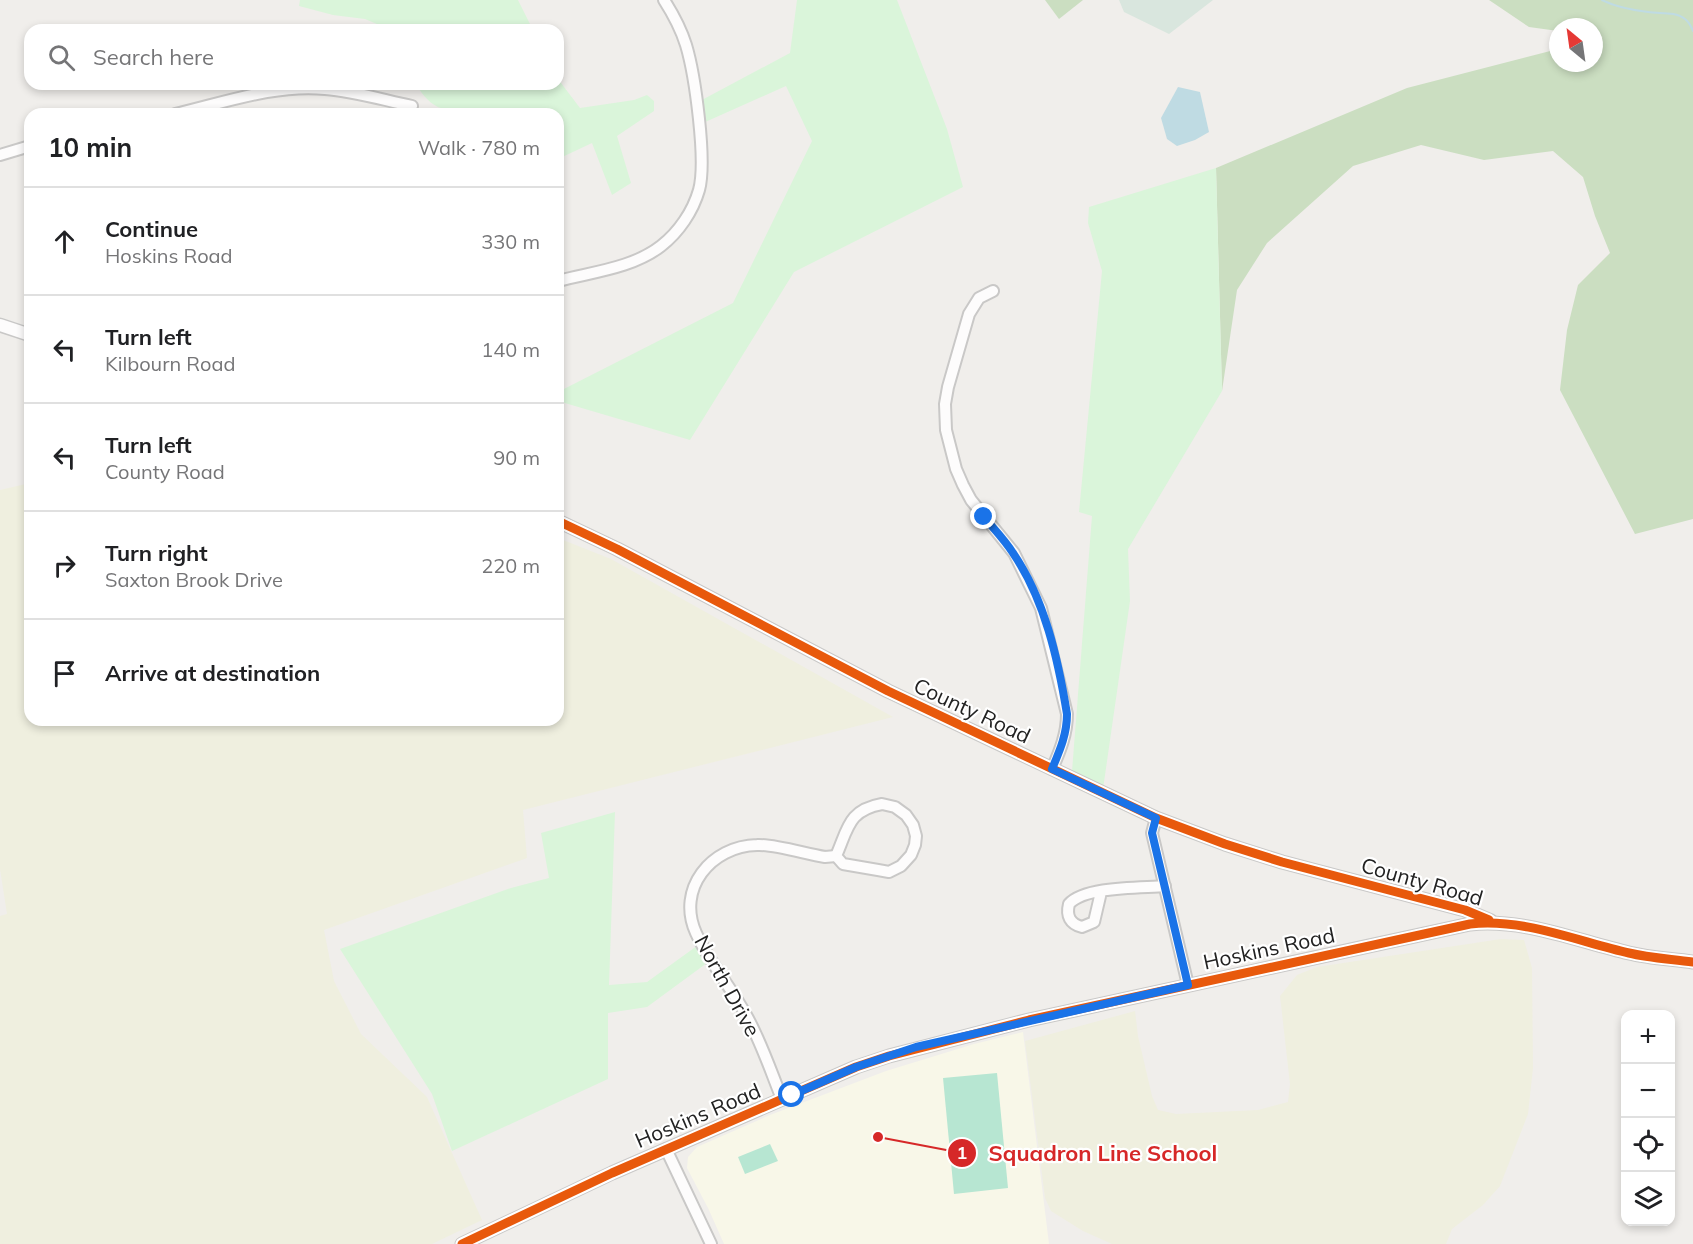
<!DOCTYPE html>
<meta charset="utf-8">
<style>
body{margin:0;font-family:Mulish,sans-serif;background:#f2f2f2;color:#202124}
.controls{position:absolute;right:18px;bottom:18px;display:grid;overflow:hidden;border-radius:12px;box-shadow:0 3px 9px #0003}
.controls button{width:54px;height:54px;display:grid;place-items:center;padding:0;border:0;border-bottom:2px solid #e0e0e0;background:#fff;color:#202124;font:30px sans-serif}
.compass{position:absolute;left:1549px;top:18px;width:54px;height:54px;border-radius:50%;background:#fff;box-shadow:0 3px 9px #0003;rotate:331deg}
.stop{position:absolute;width:18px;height:18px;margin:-14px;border:4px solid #1a73e8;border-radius:50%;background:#fff}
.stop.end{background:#1a73e8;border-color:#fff;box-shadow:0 2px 6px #0008}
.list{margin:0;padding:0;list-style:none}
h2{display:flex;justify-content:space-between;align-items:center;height:78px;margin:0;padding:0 24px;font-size:26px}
h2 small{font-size:20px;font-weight:400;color:#757577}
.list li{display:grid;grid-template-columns:39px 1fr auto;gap:18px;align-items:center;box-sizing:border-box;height:108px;padding:0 24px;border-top:2px solid #e0e0e0}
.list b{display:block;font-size:22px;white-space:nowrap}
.list p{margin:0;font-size:20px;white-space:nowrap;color:#757577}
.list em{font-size:20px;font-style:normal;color:#757577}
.icon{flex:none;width:33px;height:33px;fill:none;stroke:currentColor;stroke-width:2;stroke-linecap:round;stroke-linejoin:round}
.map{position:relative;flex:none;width:1693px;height:1244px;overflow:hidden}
.search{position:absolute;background:#fff;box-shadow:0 3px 9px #0003;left:24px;top:24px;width:540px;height:66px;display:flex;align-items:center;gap:15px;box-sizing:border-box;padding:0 21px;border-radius:18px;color:#757577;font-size:22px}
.panel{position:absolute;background:#fff;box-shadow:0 3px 9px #0003;left:24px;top:108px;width:540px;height:618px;border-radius:18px}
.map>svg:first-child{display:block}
</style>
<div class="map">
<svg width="1693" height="1244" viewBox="0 0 1693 1244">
<rect width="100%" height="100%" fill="#f0eeeb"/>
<path fill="#f8f7e8" d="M1023 1032 1049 1244H724L708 1208 687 1168 688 1157 697 1147 770 1115 886 1071 974 1044Z"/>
<g fill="#efefdf">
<path d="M30 483V720H558V538L611 559 893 717 523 810 527 858 324 930 334 981 361 1034 427 1097 482 1220 432 1244H0V916L7 914 0 869V490Z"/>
<path d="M1501 939 1524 940 1532 968 1533 1068 1528 1114 1500 1186 1483 1205 1452 1229 1446 1244H1112L1083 1231 1051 1211 1045 1198 1025 1041 1135 1011 1138 1036 1152 1096 1158 1110 1176 1114 1258 1110 1288 1102 1290 1084 1280 996 1297 975 1317 967Z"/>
</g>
<g fill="#cbdec1">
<path d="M1045 0H1083L1059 19Z"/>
<path d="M1489 0H1693V519L1635 534 1560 390 1567 330 1578 285 1610 253 1595 216 1583 177 1553 151 1484 160 1421 145 1353 166 1267 243 1237 290 1222 391 1216 168 1407 88 1558 49V63H1594V40L1603 37 1594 36V27H1558V31L1529 27Z"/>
</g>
<path fill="#d9e6de" d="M1119 0H1213L1169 34 1124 12Z"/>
<g fill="#daf5da">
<path d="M300 0H518L533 30H391L365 19 333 15 299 6Z"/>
<path d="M797 0H897L947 129 963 187 794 272 690 440 558 401V392L733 303 812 141 786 86 703 123 700 101 790 53Z"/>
<path d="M558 79 580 108 634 100 647 95 654 101V111L617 136 631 183 612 195 592 143 558 159V114H462V111C455 107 454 109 447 109 435 109 425 98 419 89L424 84H558Z"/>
<path d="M1216 168 1222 391 1128 549 1130 601 1103 789 1072 771 1092 516 1079 512 1102 271 1088 223 1089 207Z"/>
<path d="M615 812 609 985 647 982 701 943 711 960 647 1007 608 1013V1079L452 1151 432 1094 340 949 511 888 549 878 541 833Z"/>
</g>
<g fill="#b7e6d2">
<path d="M997 1073 1008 1188 954 1194 943 1078Z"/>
<path d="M770 1144 778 1161 745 1174 738 1157Z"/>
</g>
<path fill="#bfdbe3" d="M1178 87 1200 92 1209 132 1195 140 1177 146 1167 139 1161 118Z"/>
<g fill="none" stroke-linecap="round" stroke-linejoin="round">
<path stroke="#bfdbe3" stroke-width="2" d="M1602 0C1616 7 1632 10 1648 12 1660 14 1675 11 1685 19 1689 22 1691 26 1693 31"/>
<defs>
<g id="minor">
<path d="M175 114C223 103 275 84 325 89 354 91 383 100 412 106"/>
<path d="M0 155 30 146"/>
<path d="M558 281C592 272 633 268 661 246 679 232 693 211 699 190 707 161 695 75 686 45 681 29 673 14 664 0"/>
<path d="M993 291 979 298 969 314 948 387 945 404 946 430 956 469 963 485 971 500 1014 553 1041 608 1067 714C1067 734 1060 751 1052 769"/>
<path d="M882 804 895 807 906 815 913 825 916 836 915 845 911 855 901 866 889 872 878 870 843 864 836 856C848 829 848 810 882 804Z"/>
<path d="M1156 818 1152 833 1188 985"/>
<path d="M1101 892 1094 922 1082 927C1070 924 1066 916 1069 904 1085 886 1141 888 1165 886"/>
<path d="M782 1099C771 1072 761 1041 746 1015 731 987 709 962 696 933 676 889 711 846 757 845 774 844 806 854 825 857L836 856"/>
<path d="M666 1149 711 1244"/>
</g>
<g id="tertiary">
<path d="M0 325 30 335"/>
<path d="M558 521 617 549 888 691 1156 818 1225 844 1282 862 1465 910 1491 921"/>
<path d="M462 1244 612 1173 856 1067 889 1056 1029 1020 1470 924C1523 918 1577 941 1629 953 1649 958 1672 959 1693 962"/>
</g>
</defs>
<use href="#minor" stroke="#c9c8c7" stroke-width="14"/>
<use href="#tertiary" stroke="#c9c8c7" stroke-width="15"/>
<use href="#minor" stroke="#fdfcfc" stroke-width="10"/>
<use href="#tertiary" stroke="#fdfcfc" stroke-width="12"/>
<defs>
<g id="cycleway">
<path d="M558 521 617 549 888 691 1156 818 1225 844 1282 862 1465 910 1489 920"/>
<path d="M462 1244 612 1173 856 1067 889 1056 1029 1020 1470 924C1523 918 1577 941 1629 953 1649 958 1672 959 1693 962"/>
</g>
</defs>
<use href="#cycleway" stroke="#fff" stroke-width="13"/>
<use href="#cycleway" stroke="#e8590c" stroke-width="9"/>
</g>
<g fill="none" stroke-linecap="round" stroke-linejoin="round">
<path stroke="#1a73e8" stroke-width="8" d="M792 1095 856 1067 916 1047 1188 985 1152 833 1156 818 1052 769C1060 750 1067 734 1067 714 1058 659 1045 600 1013 553 1005 540 994 529 984 517"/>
</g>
<g text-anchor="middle" stroke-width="4.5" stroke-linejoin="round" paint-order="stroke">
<g font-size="21" fill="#222" stroke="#fff">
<text transform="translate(972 711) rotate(25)" y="7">County Road</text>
<text transform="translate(1422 882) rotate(16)" y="7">County Road</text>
<text transform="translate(1269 949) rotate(-12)" y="7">Hoskins Road</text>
<text transform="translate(727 986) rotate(61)" y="7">North Drive</text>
<text transform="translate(698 1116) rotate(-23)" y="7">Hoskins Road</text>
</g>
</g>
<path fill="none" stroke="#d62828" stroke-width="2" d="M878 1137L962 1153"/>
<g fill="#d62828" stroke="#fff" stroke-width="2">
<circle cx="878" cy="1137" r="6"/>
<circle cx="962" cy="1153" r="15"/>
</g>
<g font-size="18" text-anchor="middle" font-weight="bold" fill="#fff">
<text x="962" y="1159">1</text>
</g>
<g font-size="22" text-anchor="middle" font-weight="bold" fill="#d62828" stroke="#fff" stroke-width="4.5" stroke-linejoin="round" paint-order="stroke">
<text x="1103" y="1161">Squadron Line School</text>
</g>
</svg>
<div class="controls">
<button>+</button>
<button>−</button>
<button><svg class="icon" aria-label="locate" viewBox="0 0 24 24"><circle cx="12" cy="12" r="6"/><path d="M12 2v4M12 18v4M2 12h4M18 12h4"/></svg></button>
<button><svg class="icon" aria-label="layers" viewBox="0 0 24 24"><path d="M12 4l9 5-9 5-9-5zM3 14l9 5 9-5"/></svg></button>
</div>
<svg class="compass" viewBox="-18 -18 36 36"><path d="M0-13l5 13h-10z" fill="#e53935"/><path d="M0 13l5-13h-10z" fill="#757577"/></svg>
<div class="stop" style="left:792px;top:1095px"></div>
<div class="stop end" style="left:984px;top:517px"></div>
<div class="search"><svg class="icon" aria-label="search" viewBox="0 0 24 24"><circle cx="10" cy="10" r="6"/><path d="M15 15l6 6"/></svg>Search here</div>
<section class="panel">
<h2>10 min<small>Walk · 780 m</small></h2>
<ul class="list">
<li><svg class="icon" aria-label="ahead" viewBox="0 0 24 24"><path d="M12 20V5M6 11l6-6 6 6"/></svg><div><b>Continue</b><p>Hoskins Road</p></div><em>330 m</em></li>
<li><svg class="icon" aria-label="left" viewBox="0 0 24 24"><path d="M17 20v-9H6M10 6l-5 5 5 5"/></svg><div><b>Turn left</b><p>Kilbourn Road</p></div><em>140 m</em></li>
<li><svg class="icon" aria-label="left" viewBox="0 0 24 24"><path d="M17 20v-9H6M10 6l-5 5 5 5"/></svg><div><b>Turn left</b><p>County Road</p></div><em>90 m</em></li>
<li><svg class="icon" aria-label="right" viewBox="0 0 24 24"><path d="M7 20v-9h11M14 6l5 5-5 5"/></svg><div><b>Turn right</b><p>Saxton Brook Drive</p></div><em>220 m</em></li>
<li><svg class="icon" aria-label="arrive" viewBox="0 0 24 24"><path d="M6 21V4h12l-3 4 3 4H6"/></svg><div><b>Arrive at destination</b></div></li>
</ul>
</section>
</div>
